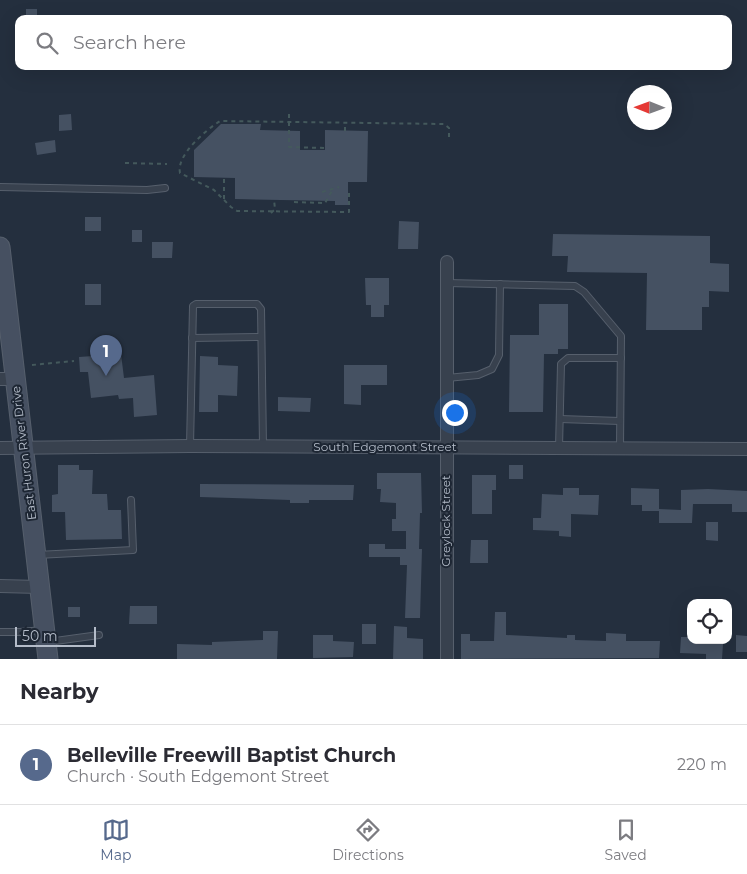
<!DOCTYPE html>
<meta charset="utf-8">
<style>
body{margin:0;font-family:Montserrat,sans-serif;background:#f2f2f3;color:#2b2b33}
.controls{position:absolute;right:15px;bottom:15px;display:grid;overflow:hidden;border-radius:10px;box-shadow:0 5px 20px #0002}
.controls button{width:45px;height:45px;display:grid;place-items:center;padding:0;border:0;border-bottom:1px solid #e1e1e2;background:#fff;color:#2b2b33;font:25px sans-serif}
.compass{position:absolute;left:627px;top:85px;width:45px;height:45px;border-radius:50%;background:#fff;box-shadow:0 5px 20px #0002;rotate:271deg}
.scale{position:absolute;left:15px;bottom:12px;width:81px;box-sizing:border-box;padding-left:5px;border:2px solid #b4bcc9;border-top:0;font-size:14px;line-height:18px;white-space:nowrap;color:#b4bcc9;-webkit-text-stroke:4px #1d2633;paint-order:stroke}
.you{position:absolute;left:454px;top:412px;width:18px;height:18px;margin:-12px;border:4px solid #fff;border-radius:50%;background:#1a73e8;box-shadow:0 0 0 8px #1a73e833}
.badge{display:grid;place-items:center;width:32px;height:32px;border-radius:50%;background:#56698c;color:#fff;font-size:16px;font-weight:700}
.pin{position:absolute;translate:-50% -41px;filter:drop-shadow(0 1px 2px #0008)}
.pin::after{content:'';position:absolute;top:26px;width:18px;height:15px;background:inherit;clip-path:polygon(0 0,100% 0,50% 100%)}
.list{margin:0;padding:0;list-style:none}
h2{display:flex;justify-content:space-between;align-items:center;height:65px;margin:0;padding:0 20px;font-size:21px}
h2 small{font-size:16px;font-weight:400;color:#7c7c81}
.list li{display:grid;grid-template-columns:32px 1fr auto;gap:15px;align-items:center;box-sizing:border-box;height:80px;padding:0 20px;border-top:1px solid #e1e1e2}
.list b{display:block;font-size:19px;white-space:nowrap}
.list p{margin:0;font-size:16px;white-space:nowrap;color:#7c7c81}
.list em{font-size:16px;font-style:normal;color:#7c7c81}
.icon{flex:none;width:28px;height:28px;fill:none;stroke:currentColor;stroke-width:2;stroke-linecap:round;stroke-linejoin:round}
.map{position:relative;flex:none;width:747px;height:659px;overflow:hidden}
.search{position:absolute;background:#fff;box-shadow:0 5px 20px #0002;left:15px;right:15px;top:15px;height:55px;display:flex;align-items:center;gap:12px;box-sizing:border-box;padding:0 18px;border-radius:10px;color:#7c7c81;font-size:19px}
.sheet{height:145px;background:#fff}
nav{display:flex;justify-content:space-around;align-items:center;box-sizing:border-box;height:70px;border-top:1px solid #e1e1e2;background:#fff;font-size:14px;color:#7c7c81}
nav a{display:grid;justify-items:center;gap:2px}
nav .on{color:#56698c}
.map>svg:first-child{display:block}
</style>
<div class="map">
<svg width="747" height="659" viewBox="0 0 747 659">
<rect width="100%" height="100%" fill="#242f3e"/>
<g fill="#455162">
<rect x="26" y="9" width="11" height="10"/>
<path d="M71 114 72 130 59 131V115Z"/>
<path d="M221 124H261L260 130 300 131V150H325V130L368 131 367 182H348V205H335V201L235 199V178L194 177V150Z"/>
<path d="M55 140 56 152 37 155 35 143Z"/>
<rect x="85" y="217" width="16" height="14"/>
<path d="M399 221 419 222 418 249H398Z"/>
<rect x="132" y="230" width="10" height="12"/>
<path d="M553 234 710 236V263L729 264V292L709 291V307H702V330H646L647 273 567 272 568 256H552Z"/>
<path d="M152 242H173L172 258H152Z"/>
<path d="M365 278H389V305H384V317H371V305H366Z"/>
<rect x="85" y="284" width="16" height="21"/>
<path d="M539 304H568V349H558V354H544L543 412H509L510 335H539Z"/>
<path d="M121 354 124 378 154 375 157 415 134 417 133 398 119 399 118 395 91 398 88 372H80L79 357Z"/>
<path d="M200 356 218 357V365L238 366 237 396 218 395V412H199Z"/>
<path d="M344 365H387V385H361V405L344 404Z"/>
<path d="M278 397 311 398 310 412 278 411Z"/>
<path d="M58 465H79V470H93L92 494H107L108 510H121L122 539 66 540 65 512H52V495L58 494Z"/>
<rect x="509" y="465" width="14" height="14"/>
<path d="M377 473H421L422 513H420L419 549H422L420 618H405L407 565H400V557H369V544H385V549H406V531H392V519H396V503L380 502 381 489H377Z"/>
<path d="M472 475H496V490H492V514H472Z"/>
<path d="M200 484 354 485 353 500H309V503H290V500L200 497Z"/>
<path d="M563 488H579V495H599L598 515 571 514V537L559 536V531L533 530V518H541L542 494 563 495Z"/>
<path d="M631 488 659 489V511H642V505H631Z"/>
<path d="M708 489 747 491V512H732V504H693L692 523H659V509L681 510V490Z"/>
<path d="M706 522H718V541L706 540Z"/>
<path d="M471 540H488V563H470Z"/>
<path d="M130 606H157V624H129Z"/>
<rect x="68" y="607" width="12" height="10"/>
<path d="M495 612H506V635L567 638V635H575V640L606 641V633L626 634V641H660L659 658 461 659V634H470V641H494Z"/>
<rect x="362" y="624" width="14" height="20"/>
<path d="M394 626 407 627V638L423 639V659H393Z"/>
<path d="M263 631H278L277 659H177V644L212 645V642L263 640Z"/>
<path d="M313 635H333V641L354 642 353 657 313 658Z"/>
<path d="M736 635 747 636V652H736Z"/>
<path d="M681 637H691V640H699V644H723L722 659H706V654L680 653Z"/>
</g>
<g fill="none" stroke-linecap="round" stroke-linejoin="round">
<defs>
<g id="lane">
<path d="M0 187 147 190 165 188"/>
<path d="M447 283 575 286 584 292 621 336 620 448"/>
<path d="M192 338 261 337"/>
<path d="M447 378 478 375 492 369 499 355 500 284"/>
<path d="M560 419 620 421"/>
<path d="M190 446 193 306 196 304H257L261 309 263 446"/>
<path d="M559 448 561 364 568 358H621"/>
<path d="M37 555 133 550 131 500"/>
<path d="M0 632H20L43 630"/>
<path d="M48 642 99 635"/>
</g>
<g id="street">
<path d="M0 379H15"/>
<path d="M0 448 190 446 747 449"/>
<path d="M0 586 39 587"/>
<path d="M447 659V262"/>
</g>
<path id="secondary" d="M0 247 48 659"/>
</defs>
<use href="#lane" stroke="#565f6c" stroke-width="8"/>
<use href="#street" stroke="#565f6c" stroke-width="14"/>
<use href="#secondary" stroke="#565f6c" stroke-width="21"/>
<g stroke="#44595c" stroke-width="2" stroke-dasharray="4 4" stroke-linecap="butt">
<path d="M289 114V147L325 148"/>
<path d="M345 131V122"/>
<path d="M125 163 167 164"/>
<path d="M322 192 339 187"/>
<path d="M349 193V212L237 211 231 207 214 190 180 173C176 155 206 130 220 121L444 124 449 128V139"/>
<path d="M224 199V178"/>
<path d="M294 202 325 203 333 189"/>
<path d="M271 213 275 209 274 200"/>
<path d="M32 365 74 361"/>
</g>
<use href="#lane" stroke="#38414e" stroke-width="6"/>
<use href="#street" stroke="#38414e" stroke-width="12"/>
<use href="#secondary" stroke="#465061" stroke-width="19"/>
</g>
<g text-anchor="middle" stroke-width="4" stroke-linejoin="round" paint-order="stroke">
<g font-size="12" fill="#b4bcc9" stroke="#1d2633">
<text x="385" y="451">South Edgemont Street</text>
<text transform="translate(24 453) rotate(-97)" y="4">East Huron River Drive</text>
<text transform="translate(446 521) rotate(-90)" y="4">Greylock Street</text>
</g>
</g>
</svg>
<div class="controls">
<button><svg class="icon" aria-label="locate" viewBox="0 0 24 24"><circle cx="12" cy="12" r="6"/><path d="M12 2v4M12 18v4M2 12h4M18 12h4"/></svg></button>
</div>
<svg class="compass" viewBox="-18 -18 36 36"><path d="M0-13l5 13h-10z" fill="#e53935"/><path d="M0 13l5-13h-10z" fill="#7c7c81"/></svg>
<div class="scale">50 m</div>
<div class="you"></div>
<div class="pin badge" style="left:106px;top:376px">1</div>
<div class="search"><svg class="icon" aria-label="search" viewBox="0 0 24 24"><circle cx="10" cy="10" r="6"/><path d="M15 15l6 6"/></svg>Search here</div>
</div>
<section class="sheet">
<h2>Nearby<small></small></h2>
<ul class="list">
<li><span class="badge">1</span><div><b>Belleville Freewill Baptist Church</b><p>Church · South Edgemont Street</p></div><em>220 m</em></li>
</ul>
</section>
<nav>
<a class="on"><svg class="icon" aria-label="map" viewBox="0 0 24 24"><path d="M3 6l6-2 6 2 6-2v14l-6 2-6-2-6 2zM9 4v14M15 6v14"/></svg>Map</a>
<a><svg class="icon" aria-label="directions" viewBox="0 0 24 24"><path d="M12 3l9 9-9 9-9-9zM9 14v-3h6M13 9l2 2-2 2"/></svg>Directions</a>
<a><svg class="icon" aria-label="saved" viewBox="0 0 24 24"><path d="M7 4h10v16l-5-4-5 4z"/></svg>Saved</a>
</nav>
